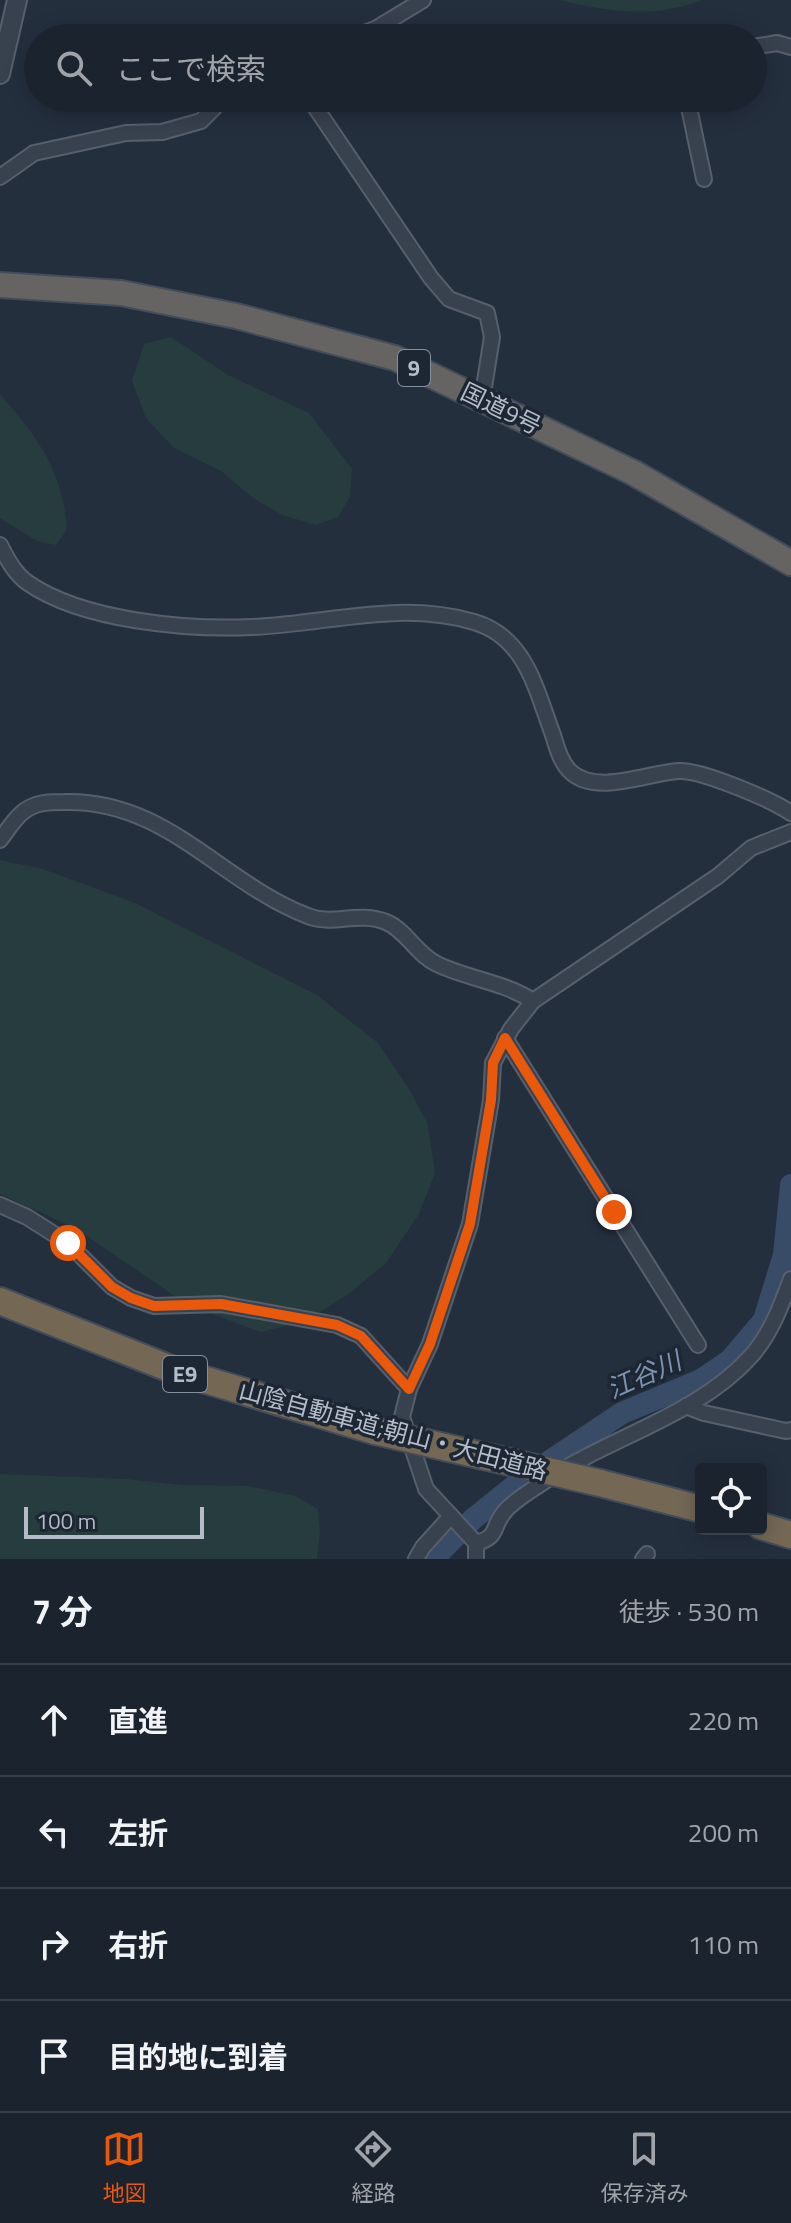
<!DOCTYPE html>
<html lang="ja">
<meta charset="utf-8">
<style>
body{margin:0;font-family:"Titillium Web","Noto Sans JP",sans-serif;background:#282f3a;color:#f1f3f6}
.controls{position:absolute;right:24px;bottom:24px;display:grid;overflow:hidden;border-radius:8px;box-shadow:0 4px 20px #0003}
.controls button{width:72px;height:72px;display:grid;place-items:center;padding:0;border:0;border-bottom:2px solid #39404a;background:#1b232e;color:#f1f3f6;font:40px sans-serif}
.scale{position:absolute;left:24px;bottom:20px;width:180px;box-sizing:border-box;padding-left:8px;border:4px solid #b4bcc9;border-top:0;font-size:22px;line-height:28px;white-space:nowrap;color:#b4bcc9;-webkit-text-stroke:6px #1d2633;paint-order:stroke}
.stop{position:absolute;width:24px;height:24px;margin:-18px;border:6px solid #ea580c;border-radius:50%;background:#fff}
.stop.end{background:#ea580c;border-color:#fff;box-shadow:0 2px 8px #0008}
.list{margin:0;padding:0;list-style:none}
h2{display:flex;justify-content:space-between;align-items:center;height:104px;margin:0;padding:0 32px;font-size:34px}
h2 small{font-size:26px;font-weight:400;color:#a0a4aa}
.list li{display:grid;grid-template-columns:52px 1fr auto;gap:24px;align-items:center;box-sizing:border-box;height:112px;padding:0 32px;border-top:2px solid #39404a}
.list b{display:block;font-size:30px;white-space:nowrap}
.list em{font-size:26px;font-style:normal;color:#a0a4aa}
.icon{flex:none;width:44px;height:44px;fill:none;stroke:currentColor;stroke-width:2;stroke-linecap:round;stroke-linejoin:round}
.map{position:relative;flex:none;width:791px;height:1559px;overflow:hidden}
.search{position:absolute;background:#1b232e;box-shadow:0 4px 20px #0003;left:24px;right:24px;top:24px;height:88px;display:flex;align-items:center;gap:20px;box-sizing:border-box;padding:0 28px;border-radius:44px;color:#a0a4aa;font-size:30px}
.sheet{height:552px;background:#1b232e}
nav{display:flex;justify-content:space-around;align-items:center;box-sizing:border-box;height:112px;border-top:2px solid #39404a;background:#1b232e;font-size:22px;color:#a0a4aa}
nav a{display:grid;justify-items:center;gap:4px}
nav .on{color:#ea580c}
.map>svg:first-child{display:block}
</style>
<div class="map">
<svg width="791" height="1559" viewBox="0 0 791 1559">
<rect width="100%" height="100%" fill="#242f3e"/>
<g fill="#263c3f">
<path d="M557 0H702C648 20 611 11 557 0Z"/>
<path d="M171 337 228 375 309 413 352 469 350 497 338 517 316 525 282 515 253 498 221 471 174 448 146 418 132 381 144 344Z"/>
<path d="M0 394C38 438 62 469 67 529L56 545 37 541 0 518Z"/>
<path d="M0 860 43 869 135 903 317 995 378 1043 409 1089 427 1122 435 1173 419 1214 386 1263 347 1295 305 1321 261 1332 188 1305 75 1228 0 1194Z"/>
<path d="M0 1474 126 1479 181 1485 250 1486 295 1496 318 1509 320 1531 317 1559H0Z"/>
</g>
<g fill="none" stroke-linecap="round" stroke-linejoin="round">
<path stroke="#394c67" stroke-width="22" d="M433 1559 474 1518 523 1479 622 1413 701 1380 730 1360 764 1320 784 1255 791 1185"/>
<defs>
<g id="minor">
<path d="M291 38H294"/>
<path d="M352 38 377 28 423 0"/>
<path d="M753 47 777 43 791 47"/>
<path d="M309 98 431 278 449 299 487 313 492 337 482 400"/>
<path d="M687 98 704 179"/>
<path d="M0 177 34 153 126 133 162 132 201 121 214 108 218 98"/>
<path d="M0 545C7 559 15 574 28 583 83 621 187 630 252 627 328 624 399 600 474 622 526 637 536 690 553 735 557 748 561 764 572 773 598 795 648 773 678 771 700 769 772 800 791 813"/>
<path d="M0 840C7 831 14 819 23 812 35 802 50 802 64 802 166 799 221 883 308 916 332 926 358 911 386 922 406 930 417 955 437 964 468 979 504 982 533 1001"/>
<path d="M505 1038 698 1345"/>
<path d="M0 1205 27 1217 68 1243 112 1287 131 1298 154 1306 221 1304 337 1325 361 1336 409 1389"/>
<path d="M686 1406 704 1413 786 1431 791 1430"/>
<path d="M476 1543C500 1537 491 1526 506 1510 516 1499 532 1490 545 1481 611 1436 698 1416 752 1355 771 1333 781 1306 791 1279"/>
<path d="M416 1559 423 1547 451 1516"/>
<path d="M476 1559V1543L426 1489 402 1417 409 1389 430 1344 470 1224 491 1100 493 1063 511 1029 533 1001 718 876 751 848 791 832"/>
<path d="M643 1559 647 1554"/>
</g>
<path id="tertiary" d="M0 74 17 0"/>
<path id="trunk" d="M0 285 121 293 236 316 395 358 634 473 791 563"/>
<g id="motorway">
<path d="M0 1301 176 1371 375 1431"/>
<path d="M600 1483 701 1509"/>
<path d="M761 1526 791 1535"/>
</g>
</defs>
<use href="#minor" stroke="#565f6c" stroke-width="18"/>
<use href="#tertiary" stroke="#565f6c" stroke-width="22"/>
<use href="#trunk" stroke="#434c59" stroke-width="28"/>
<use href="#motorway" stroke="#434c59" stroke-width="30"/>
<use href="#minor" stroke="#38414e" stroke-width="14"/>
<use href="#tertiary" stroke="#38414e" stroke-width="18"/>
<use href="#trunk" stroke="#656462" stroke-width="24"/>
<use href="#motorway" stroke="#746855" stroke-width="26"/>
<defs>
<path id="motorway-bridge" d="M375 1431 600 1483"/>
</defs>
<use href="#motorway-bridge" stroke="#434c59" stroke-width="30" stroke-linecap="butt"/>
<use href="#motorway-bridge" stroke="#746855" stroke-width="26"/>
</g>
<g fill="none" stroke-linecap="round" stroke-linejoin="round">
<path stroke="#ea580c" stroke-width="10" d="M68 1243 112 1287 131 1298 154 1306 221 1304 337 1325 361 1336 409 1389 430 1344 470 1224 491 1100 493 1063 505 1038 614 1212"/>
</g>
<g text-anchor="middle" stroke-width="7" stroke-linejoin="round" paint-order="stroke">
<g fill="#1d2633" stroke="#878f9c" stroke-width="2">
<rect x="398" y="350" width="32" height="36" rx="6"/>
<rect x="163" y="1356" width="44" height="36" rx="6"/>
</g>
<g font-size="22" font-weight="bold" fill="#b4bcc9">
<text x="414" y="376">9</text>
<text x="185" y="1382">E9</text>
</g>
<g font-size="24" fill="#b4bcc9" stroke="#1d2633">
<text transform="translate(501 409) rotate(26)" y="8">国道9号</text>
<text transform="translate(393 1431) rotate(15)" y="8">山陰自動車道;朝山・大田道路</text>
</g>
<g font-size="26" font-style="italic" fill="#7c92b1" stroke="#1d2633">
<text transform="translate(644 1375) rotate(-24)" y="9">江谷川</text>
</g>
</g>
</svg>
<div class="controls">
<button><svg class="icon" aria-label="locate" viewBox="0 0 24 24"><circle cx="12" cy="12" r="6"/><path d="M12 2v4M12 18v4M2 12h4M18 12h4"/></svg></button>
</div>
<div class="scale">100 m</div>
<div class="stop" style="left:68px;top:1243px"></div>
<div class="stop end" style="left:614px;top:1212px"></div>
<div class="search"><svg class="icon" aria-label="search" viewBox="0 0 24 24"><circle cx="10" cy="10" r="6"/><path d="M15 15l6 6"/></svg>ここで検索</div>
</div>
<section class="sheet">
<h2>7 分<small>徒歩 · 530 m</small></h2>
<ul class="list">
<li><svg class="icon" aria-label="ahead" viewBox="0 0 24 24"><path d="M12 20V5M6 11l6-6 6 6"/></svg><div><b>直進</b></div><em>220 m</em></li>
<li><svg class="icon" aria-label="left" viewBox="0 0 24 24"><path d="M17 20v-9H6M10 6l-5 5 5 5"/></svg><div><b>左折</b></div><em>200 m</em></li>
<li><svg class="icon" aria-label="right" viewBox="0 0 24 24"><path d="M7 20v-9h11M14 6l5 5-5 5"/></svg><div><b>右折</b></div><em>110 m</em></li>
<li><svg class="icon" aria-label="arrive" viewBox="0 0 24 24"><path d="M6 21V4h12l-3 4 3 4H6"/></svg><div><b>目的地に到着</b></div></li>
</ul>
</section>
<nav>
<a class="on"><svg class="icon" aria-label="map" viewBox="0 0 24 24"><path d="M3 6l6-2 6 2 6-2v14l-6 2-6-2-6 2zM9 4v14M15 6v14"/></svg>地図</a>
<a><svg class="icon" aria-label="directions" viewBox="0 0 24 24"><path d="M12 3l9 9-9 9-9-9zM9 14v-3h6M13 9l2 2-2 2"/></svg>経路</a>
<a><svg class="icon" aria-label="saved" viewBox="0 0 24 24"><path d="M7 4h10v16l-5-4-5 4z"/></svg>保存済み</a>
</nav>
